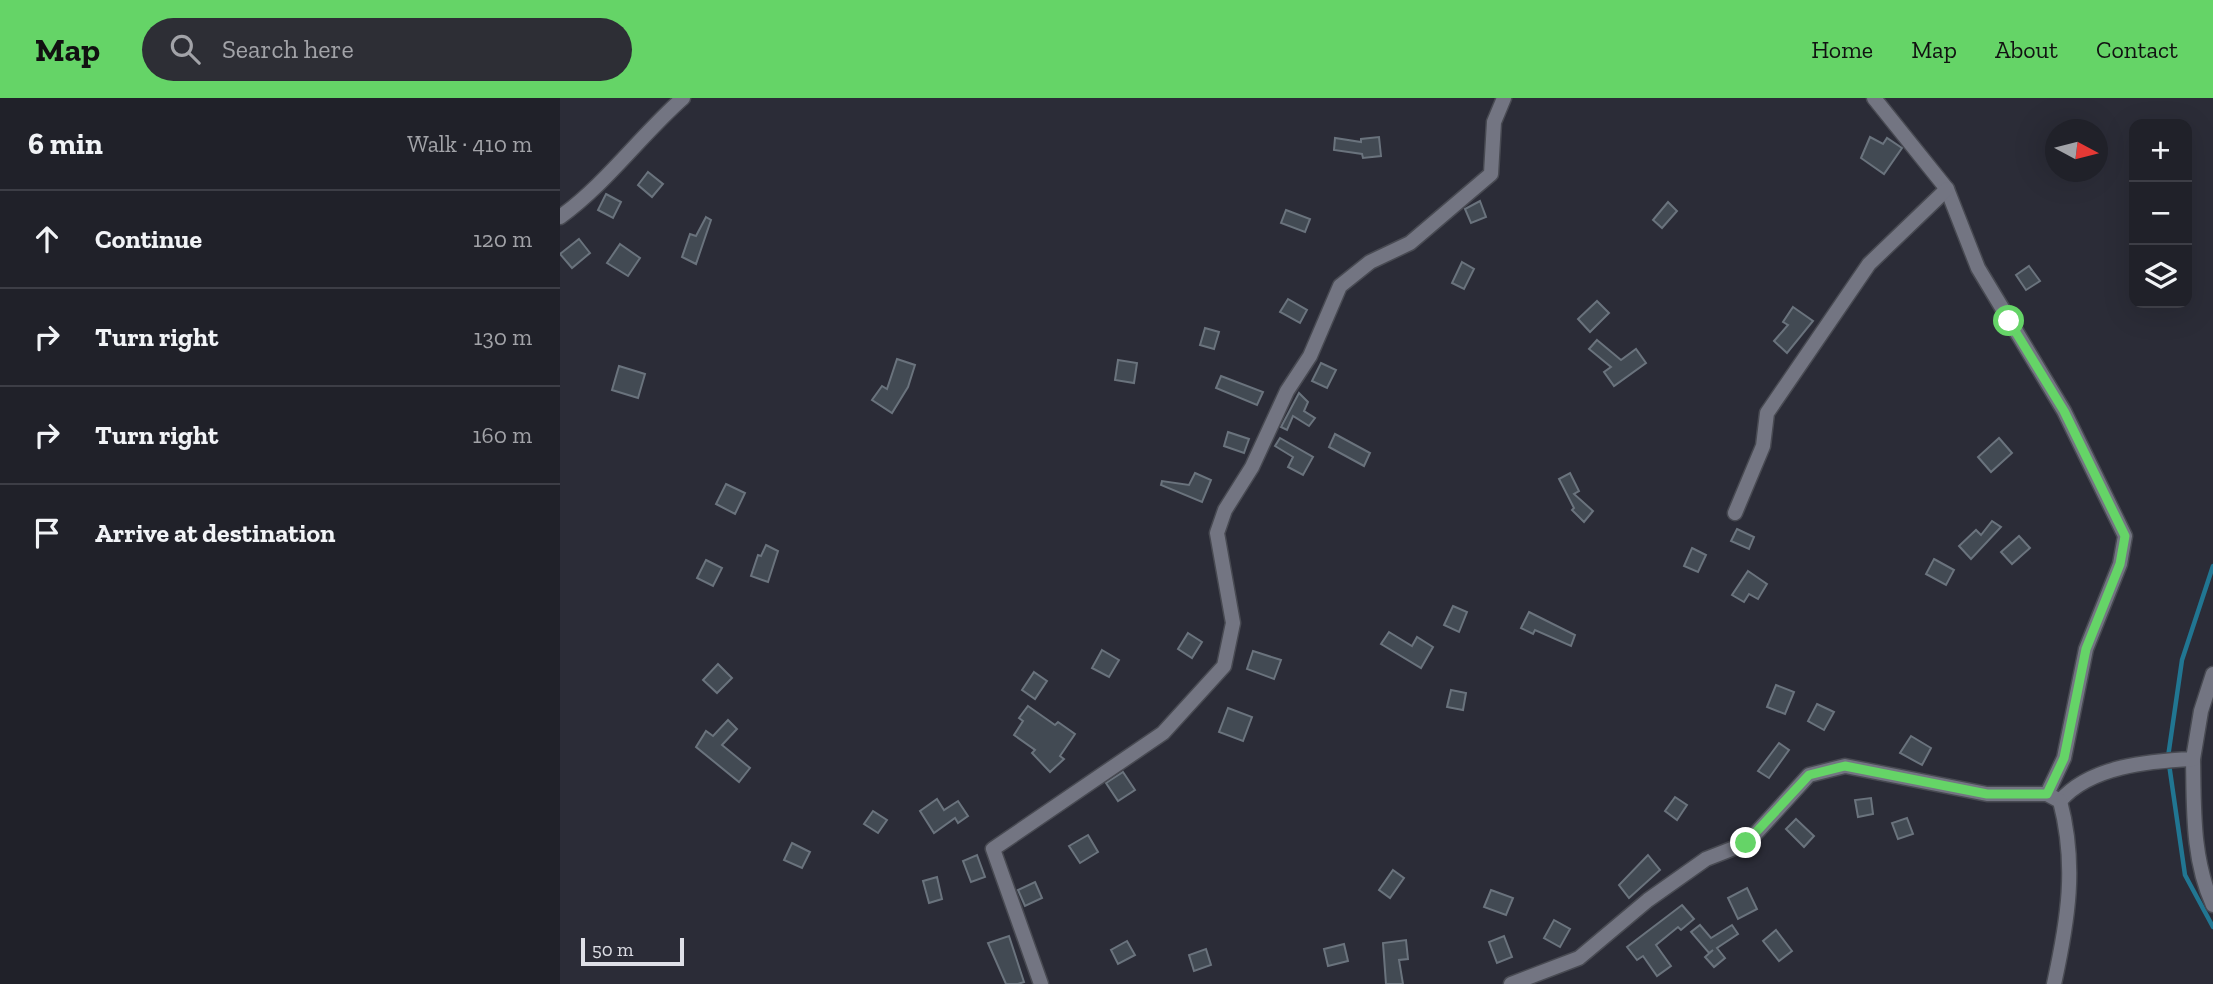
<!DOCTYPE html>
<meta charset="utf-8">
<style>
body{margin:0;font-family:"Zilla Slab",serif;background:#2d2e35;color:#f1f3f6}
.controls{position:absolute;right:21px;top:21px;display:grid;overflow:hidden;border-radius:14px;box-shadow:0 7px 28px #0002}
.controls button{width:63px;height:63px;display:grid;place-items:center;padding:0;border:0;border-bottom:2px solid #3d3e46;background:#202129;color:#f1f3f6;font:35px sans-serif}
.compass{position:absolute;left:1485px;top:21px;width:63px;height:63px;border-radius:50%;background:#202129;box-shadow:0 7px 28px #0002;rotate:97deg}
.scale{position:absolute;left:21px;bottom:18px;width:103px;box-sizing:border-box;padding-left:7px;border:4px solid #dfe0e7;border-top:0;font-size:19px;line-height:24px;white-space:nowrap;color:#dfe0e7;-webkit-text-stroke:5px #2b2c37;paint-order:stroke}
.stop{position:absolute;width:21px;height:21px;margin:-16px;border:5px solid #65d467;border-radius:50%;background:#fff}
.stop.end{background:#65d467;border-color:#fff;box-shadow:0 2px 7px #0008}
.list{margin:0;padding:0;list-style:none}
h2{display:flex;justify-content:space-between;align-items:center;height:91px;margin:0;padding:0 28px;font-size:30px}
h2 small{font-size:23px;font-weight:400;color:#a2a3a8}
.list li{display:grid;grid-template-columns:46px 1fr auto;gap:21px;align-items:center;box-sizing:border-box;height:98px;padding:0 28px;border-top:2px solid #3d3e46}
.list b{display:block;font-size:26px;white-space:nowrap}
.list em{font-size:23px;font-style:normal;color:#a2a3a8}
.icon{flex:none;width:38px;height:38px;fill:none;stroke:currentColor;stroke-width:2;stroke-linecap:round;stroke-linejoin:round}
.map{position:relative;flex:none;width:1653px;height:886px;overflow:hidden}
header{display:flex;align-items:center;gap:42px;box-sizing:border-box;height:98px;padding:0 35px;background:#65d467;color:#111}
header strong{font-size:33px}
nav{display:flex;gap:38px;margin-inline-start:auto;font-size:24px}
.search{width:490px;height:63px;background:#2d2e35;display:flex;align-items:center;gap:18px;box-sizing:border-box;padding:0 24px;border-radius:38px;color:#a2a3a8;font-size:26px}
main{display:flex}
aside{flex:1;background:#202129}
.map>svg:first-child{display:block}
</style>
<header>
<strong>Map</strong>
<div class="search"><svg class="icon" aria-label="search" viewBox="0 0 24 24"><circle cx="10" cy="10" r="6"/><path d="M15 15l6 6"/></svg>Search here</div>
<nav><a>Home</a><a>Map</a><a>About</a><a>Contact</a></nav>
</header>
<main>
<aside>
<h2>6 min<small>Walk · 410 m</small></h2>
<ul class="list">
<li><svg class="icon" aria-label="ahead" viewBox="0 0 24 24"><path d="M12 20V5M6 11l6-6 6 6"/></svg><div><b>Continue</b></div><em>120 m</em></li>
<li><svg class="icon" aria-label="right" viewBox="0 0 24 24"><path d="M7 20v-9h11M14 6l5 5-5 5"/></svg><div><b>Turn right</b></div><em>130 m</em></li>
<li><svg class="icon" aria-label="right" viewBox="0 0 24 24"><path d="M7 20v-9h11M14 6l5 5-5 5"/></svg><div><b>Turn right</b></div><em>160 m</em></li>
<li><svg class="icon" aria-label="arrive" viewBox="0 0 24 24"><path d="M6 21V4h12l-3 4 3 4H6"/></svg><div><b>Arrive at destination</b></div></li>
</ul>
</aside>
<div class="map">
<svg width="1653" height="886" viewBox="0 0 1653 886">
<rect width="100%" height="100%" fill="#2b2c37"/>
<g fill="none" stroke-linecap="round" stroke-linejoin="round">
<path stroke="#217692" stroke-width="4.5" d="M1653 468 1622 562 1608 659 1625 777 1653 829"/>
</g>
<g fill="#424a53" stroke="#6a737d" stroke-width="2">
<path d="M819 39 821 58 803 60 802 56 774 52 775 40 801 44V41Z"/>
<path d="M1310 39 1323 46 1327 40 1342 50 1324 76 1301 60Z"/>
<path d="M88 74 103 86 92 99 78 87Z"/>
<path d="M46 96 61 104 53 120 38 112Z"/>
<path d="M920 103 926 119 911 125 905 111Z"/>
<path d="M1108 104 1117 113 1102 130 1093 122Z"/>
<path d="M726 112 750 121 745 134 721 125Z"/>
<path d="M146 119 151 122 136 166 122 159 130 136 136 138Z"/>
<path d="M19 141 30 155 12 170 0 156Z"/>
<path d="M60 146 80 160 68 178 47 165Z"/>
<path d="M902 164 914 171 904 191 892 185Z"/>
<path d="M1469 168 1480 183 1466 192 1456 177Z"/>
<path d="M728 201 747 212 740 225 720 214Z"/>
<path d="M1037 203 1049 215 1030 234 1018 221Z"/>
<path d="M1233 209 1253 223 1227 255 1214 243 1228 227 1223 224Z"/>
<path d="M645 230 659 234 654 251 640 247Z"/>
<path d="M1037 242 1061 262 1076 251 1086 265 1054 288 1044 274 1051 269 1029 251Z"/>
<path d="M337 261 355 267 348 289 332 315 312 302 322 288 327 291Z"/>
<path d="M558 262 577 265 574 285 555 282Z"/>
<path d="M761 265 776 272 767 290 752 283Z"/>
<path d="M59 268 85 276 78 300 52 292Z"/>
<path d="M661 278 703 294 697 307 656 290Z"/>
<path d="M739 295 748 304 744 313 755 320 749 328 733 318 727 332 721 329Z"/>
<path d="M668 334 689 341 684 355 664 348Z"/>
<path d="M775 336 810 355 804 368 769 349Z"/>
<path d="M720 340 753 359 743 377 728 369 733 359 715 348Z"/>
<path d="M1439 340 1452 355 1431 374 1418 359Z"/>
<path d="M635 375 651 382 642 404 601 387 602 383 629 387Z"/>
<path d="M1010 375 1019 393 1014 396 1033 413 1024 424 1012 412 1014 410 999 381Z"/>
<path d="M166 386 185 395 175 416 156 406Z"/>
<path d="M1432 423 1441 429 1411 461 1399 448 1416 432 1421 437Z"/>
<path d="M1177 431 1194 439 1189 451 1171 443Z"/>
<path d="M1459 438 1470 450 1452 466 1441 454Z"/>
<path d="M206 447 218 453 208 484 191 478 198 457 201 458Z"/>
<path d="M1132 450 1146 457 1138 474 1124 468Z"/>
<path d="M1374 461 1394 472 1386 487 1366 476Z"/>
<path d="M146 462 162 470 153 488 137 480Z"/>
<path d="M1188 473 1207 486 1198 501 1189 496 1184 504 1172 497Z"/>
<path d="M893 508 907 514 899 534 884 527Z"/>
<path d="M969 514 1015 537 1011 548 975 532 973 536 961 530Z"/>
<path d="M829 534 852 548 857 539 873 549 861 570 821 546Z"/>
<path d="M628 535 642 544 632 560 618 551Z"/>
<path d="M542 552 559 562 549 579 532 570Z"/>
<path d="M693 553 721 562 714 581 687 571Z"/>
<path d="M158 566 172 580 157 595 143 582Z"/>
<path d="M474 574 487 583 475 601 462 592Z"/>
<path d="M1216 587 1234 594 1225 616 1207 609Z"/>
<path d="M891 592 906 595 903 612 887 609Z"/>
<path d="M1257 606 1274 614 1264 632 1248 623Z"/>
<path d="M468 608 495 627 498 624 515 636 500 658 504 661 490 674 472 655 475 652 454 637 463 623 459 620Z"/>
<path d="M668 610 692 619 683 643 659 634Z"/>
<path d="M168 622 177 631 162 647 190 670 179 684 136 649 146 633 153 638Z"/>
<path d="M1351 638 1371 650 1362 667 1340 655Z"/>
<path d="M1219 645 1229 652 1209 680 1198 673Z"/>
<path d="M563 674 575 692 558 703 546 685Z"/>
<path d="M1115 699 1127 707 1117 722 1105 713Z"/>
<path d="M1311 700 1313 716 1298 719 1295 702Z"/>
<path d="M377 701 384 712 398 703 408 718 398 725 395 720 374 735 360 713Z"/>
<path d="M313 713 327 722 318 735 304 726Z"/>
<path d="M1347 720 1353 736 1338 741 1332 725Z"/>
<path d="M1236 721 1254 738 1244 749 1226 731Z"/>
<path d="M528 737 538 754 520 765 509 748Z"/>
<path d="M232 745 250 754 242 770 224 762Z"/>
<path d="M417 757 425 779 411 784 403 763Z"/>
<path d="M1088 757 1100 772 1069 800 1059 787Z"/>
<path d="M833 772 844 780 830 800 819 792Z"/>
<path d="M377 779 382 801 369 805 363 783Z"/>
<path d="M475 784 482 800 465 808 458 792Z"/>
<path d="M1187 790 1197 811 1178 821 1168 800Z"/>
<path d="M931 792 953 800 946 817 924 809Z"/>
<path d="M1122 807 1134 821 1121 832 1118 829 1096 847 1111 868 1097 878 1083 858 1077 862 1067 849Z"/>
<path d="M994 822 1010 831 1000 849 984 840Z"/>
<path d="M1140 827 1151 840 1172 827 1178 836 1157 850 1165 860 1154 869 1145 859 1153 852 1149 855 1131 834Z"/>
<path d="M1216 832 1232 853 1219 863 1203 843Z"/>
<path d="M449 838 464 884 458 886H446L428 845Z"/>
<path d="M944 838 952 859 937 865 929 844Z"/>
<path d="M846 842 848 861 839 862 843 886H826L823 845Z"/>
<path d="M567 843 575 857 558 866 551 852Z"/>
<path d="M784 846 788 863 768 868 764 851Z"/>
<path d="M646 851 651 867 634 873 629 857Z"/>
</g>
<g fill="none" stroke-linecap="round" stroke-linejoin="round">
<defs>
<g id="minor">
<path d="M1314 0 1387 91 1418 170 1504 313 1565 438 1560 466 1526 551 1504 660 1487 696"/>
<path d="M0 119C46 86 80 38 123 0"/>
<path d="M1175 415 1203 348 1207 315 1309 166 1387 91"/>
<path d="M1633 661C1634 711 1632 761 1653 807"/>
<path d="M1500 703C1530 668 1589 663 1633 661L1641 613 1653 576"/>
<path d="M481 886 433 751 603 635 664 568 673 525 657 435 665 412 692 369 727 293 750 258 780 188 810 164 850 145 931 76 934 24 944 0"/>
<path d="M951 886 1019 860 1088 802 1146 761 1187 745 1249 677 1285 668 1427 696H1487L1500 703C1517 767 1508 822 1494 886"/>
</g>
</defs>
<use href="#minor" stroke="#484a52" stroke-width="17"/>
<use href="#minor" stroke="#737582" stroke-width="14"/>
</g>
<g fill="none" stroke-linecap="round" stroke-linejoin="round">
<path stroke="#65d467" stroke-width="9" d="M1186 745 1249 677 1285 668 1427 696H1487L1504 660 1526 551 1560 466 1565 438 1504 313 1449 223"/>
</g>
</svg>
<div class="controls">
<button>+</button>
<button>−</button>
<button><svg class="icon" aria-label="layers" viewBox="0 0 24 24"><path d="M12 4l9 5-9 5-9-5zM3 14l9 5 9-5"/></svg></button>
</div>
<svg class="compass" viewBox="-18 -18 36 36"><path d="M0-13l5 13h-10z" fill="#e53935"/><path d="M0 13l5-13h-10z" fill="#a2a3a8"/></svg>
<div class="scale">50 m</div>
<div class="stop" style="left:1449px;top:223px"></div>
<div class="stop end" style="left:1186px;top:745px"></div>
</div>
</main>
